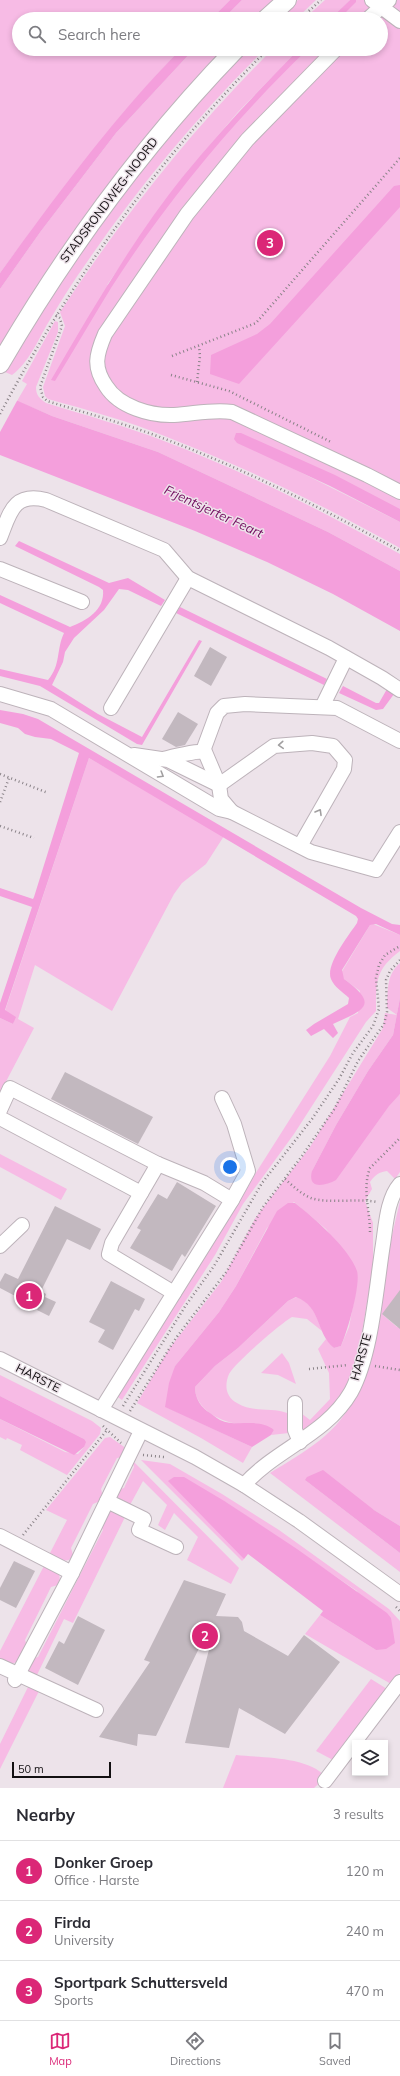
<!DOCTYPE html>
<meta charset="utf-8">
<style>
body{margin:0;font-family:Mulish,sans-serif;background:#f7f7f7;color:#2b2b33}
.controls{position:absolute;right:12px;bottom:12px;display:grid;overflow:hidden;border-radius:0px;box-shadow:0 2px 6px #0003}
.controls button{width:36px;height:36px;display:grid;place-items:center;padding:0;border:0;border-bottom:1px solid #e1e1e2;background:#fff;color:#2b2b33;font:20px sans-serif}
.scale{position:absolute;left:12px;bottom:10px;width:99px;box-sizing:border-box;padding-left:4px;border:2px solid #131012;border-top:0;font-size:11px;line-height:14px;white-space:nowrap;color:#131012;-webkit-text-stroke:3px #ede3ea;paint-order:stroke}
.you{position:absolute;left:230px;top:1167px;width:14px;height:14px;margin:-10px;border:3px solid #fff;border-radius:50%;background:#1a73e8;box-shadow:0 0 0 6px #1a73e833}
.badge{display:grid;place-items:center;width:26px;height:26px;border-radius:50%;background:#db2777;color:#fff;font-size:13px;font-weight:700}
.pin{position:absolute;translate:-50% -50%;border:2px solid #fff;box-shadow:0 1px 4px #0006}
.list{margin:0;padding:0;list-style:none}
h2{display:flex;justify-content:space-between;align-items:center;height:52px;margin:0;padding:0 16px;font-size:17px}
h2 small{font-size:13px;font-weight:400;color:#7c7c81}
.list li{display:grid;grid-template-columns:26px 1fr auto;gap:12px;align-items:center;box-sizing:border-box;height:60px;padding:0 16px;border-top:1px solid #e1e1e2}
.list b{display:block;font-size:15px;white-space:nowrap}
.list p{margin:0;font-size:13px;white-space:nowrap;color:#7c7c81}
.list em{font-size:13px;font-style:normal;color:#7c7c81}
.icon{flex:none;width:22px;height:22px;fill:none;stroke:currentColor;stroke-width:2;stroke-linecap:round;stroke-linejoin:round}
.map{position:relative;flex:none;width:400px;height:1788px;overflow:hidden}
.search{position:absolute;background:#fff;box-shadow:0 2px 6px #0003;left:12px;right:12px;top:12px;height:44px;display:flex;align-items:center;gap:10px;box-sizing:border-box;padding:0 14px;border-radius:22px;color:#7c7c81;font-size:15px}
.sheet{height:232px;background:#fff}
nav{display:flex;justify-content:space-around;align-items:center;box-sizing:border-box;height:56px;border-top:1px solid #e1e1e2;background:#fff;font-size:11px;color:#7c7c81}
nav a{display:grid;justify-items:center;gap:2px}
nav .on{color:#db2777}
.map>svg:first-child{display:block}
</style>
<div class="map">
<svg width="400" height="1788" viewBox="0 0 400 1788">
<rect width="100%" height="100%" fill="#ede3ea"/>
<g fill="#f7bbe5">
<path d="M0 0H230L211 19H19V49H181C114 118 57 196 0 273Z"/>
<path d="M242 0H275L256 19H223Z"/>
<path d="M298 0H316L296 19H279Z"/>
<path d="M325 0H350L330 19H304Z"/>
<path d="M355 0H400V515L234 439 400 522V548C325 506 247 468 167 437 128 421 88 410 48 399L45 396 43 387 65 326 60 312C123 217 192 129 273 49H299L238 112 184 175 107 285 111 283 168 202 245 110 303 49H381V19H334Z"/>
<path d="M194 49H226L0 349V289L41 231 116 133Z"/>
<path d="M249 49H265C199 114 139 186 87 262 74 280 62 299 51 318 39 337 30 362 12 375L5 372C70 254 154 144 249 49Z"/>
<path d="M55 321 58 322V332L36 387C36 395 39 398 46 403 85 415 125 426 164 441 246 472 324 512 400 554V571L328 532 158 452 52 416 17 401 27 384 22 381Z"/>
<path d="M89 758 224 836 206 864 182 883 174 894 112 1011 35 965 18 1019 34 1028 0 1093V1018L13 1024 15 1017 5 1011Z"/>
<path d="M373 924 400 935V951C375 970 376 982 376 1011L366 1022 294 1134 243 1204 215 1255 122 1400 115 1395 330 1056 350 1017 358 1013 360 991 344 979 341 973 370 925Z"/>
<path d="M400 963V998L393 1035 368 1071 336 1125 312 1171 400 1094V1172L395 1179 387 1171C379 1172 375 1175 370 1182L372 1189 365 1201 373 1223V1268L357 1361 344 1391 334 1405 302 1435 301 1413 310 1420 330 1399 329 1373 318 1349 326 1339 334 1348 341 1346 349 1327 357 1285V1272L326 1229 294 1202 267 1228 236 1286 219 1312 175 1366 166 1407 252 1447 243 1463 201 1438 137 1403 169 1349 221 1282 256 1217 310 1147 383 1028 385 1013 397 1015 387 1008C388 991 386 975 400 963Z"/>
<path d="M0 1154 67 1189 61 1200 0 1167Z"/>
<path d="M400 1201V1295L383 1315 397 1327 400 1324V1526L374 1510 305 1480 400 1553V1572L270 1473C304 1452 340 1433 355 1395Z"/>
<path d="M297 1297C313 1304 316 1315 322 1331L307 1319 292 1317C281 1323 234 1364 229 1374 224 1386 226 1397 237 1403 253 1413 271 1407 287 1413L290 1422 289 1433 271 1435 274 1430C268 1428 262 1426 256 1424 250 1423 244 1424 238 1424 218 1421 195 1408 195 1387L215 1366 238 1348 288 1301Z"/>
<path d="M282 1353 289 1363 296 1384 278 1375 261 1373Z"/>
<path d="M0 1375 92 1421 101 1428 100 1434 67 1475 20 1450 22 1445 7 1438 6 1440 0 1437V1419L65 1452 78 1454 84 1447V1439L0 1396Z"/>
<path d="M110 1437 127 1449 123 1457 117 1458 101 1489 103 1497 100 1501 93 1504 71 1548 73 1555 69 1560 61 1561 49 1555 67 1520 46 1510 105 1438Z"/>
<path d="M132 1460 239 1568 231 1584 187 1560 198 1537 174 1513 165 1530 158 1525 167 1505 143 1481 130 1505C122 1501 116 1500 117 1490L124 1488 134 1467Z"/>
<path d="M141 1460 170 1464 222 1494 279 1530 389 1609 400 1621V1673L391 1684 305 1634 320 1615 376 1650 357 1591 226 1502 244 1559 242 1561Z"/>
<path d="M109 1512H114L125 1517 73 1623 64 1619 36 1677 28 1671 31 1659 38 1657 103 1530 100 1524Z"/>
<path d="M45 1564 59 1573 60 1581 58 1585 51 1587 25 1640 27 1646C18 1661 19 1667 0 1661V1651Z"/>
<path d="M371 1679 387 1689 333 1760 316 1751Z"/>
<path d="M28 1687 37 1691 39 1688V1691L0 1769V1744Z"/>
<path d="M236 1755C263 1758 308 1756 326 1777L314 1788H223Z"/>
</g>
<g fill="#f49fdc">
<path d="M230 0H242L223 19H211Z"/>
<path d="M350 0H356V2L339 19H330Z"/>
<path d="M181 49H194L116 133 41 231 0 289V273C56 196 114 117 181 49Z"/>
<path d="M308 49C234 120 166 202 111 288 92 319 74 350 55 381L51 380C92 310 133 239 184 175 220 131 259 90 298 50Z"/>
<path d="M400 185V207L239 384 210 374 211 355 257 334 270 324 394 186Z"/>
<path d="M0 393 52 416 158 452 328 532 400 571V631L333 594 267 562 195 531 0 455Z"/>
<path d="M236 433H241L335 475 400 509V522L330 486 237 443 234 439Z"/>
<path d="M19 541 109 583 128 578 165 600 161 606 128 590 119 589 104 610 74 638 65 652 63 662 52 685 98 714 142 737 199 640 202 641 142 745 137 744 40 686 0 676V669L48 680C61 665 56 650 64 633L0 603V595L70 627C86 621 105 610 103 590L99 587 15 546Z"/>
<path d="M180 607 327 679 324 685 176 613Z"/>
<path d="M343 686 376 703H379L387 689 394 694 383 709 376 710 339 693Z"/>
<path d="M0 710 23 714 38 719 361 908 392 924 400 925V935L376 924 370 925 342 970 344 979C380 1005 364 1010 333 1024L338 1033 333 1038 324 1029 311 1036 306 1030 314 1024 348 1004 349 998C343 992 334 987 331 979 325 965 349 935 357 923L358 919 356 916 89 758 5 1010 16 1017 13 1024 0 1018V1003L32 907 0 896V888L33 899 34 897 79 753 51 739 35 737 25 734 18 728 0 723Z"/>
<path d="M400 998V1094L389 1106 336 1180C325 1186 307 1190 312 1171L336 1125 368 1071 393 1035Z"/>
<path d="M288 1203H295C314 1218 349 1248 357 1271 361 1285 347 1333 341 1346L334 1348C315 1332 322 1307 296 1297L288 1301 238 1348 215 1366 195 1387C195 1396 199 1405 207 1411 211 1413 216 1418 220 1420 237 1428 259 1417 274 1430L271 1435 252 1447 165 1407 169 1383 175 1366 219 1312 236 1286 277 1211Z"/>
<path d="M0 1396 84 1439 86 1442 84 1447 74 1455 0 1419Z"/>
<path d="M323 1470 374 1510 400 1526V1553L305 1480 307 1477Z"/>
<path d="M174 1477H184L226 1502 297 1549 387 1613 391 1618 395 1643 386 1649 376 1650 320 1615 323 1611 248 1554 244 1559 168 1481Z"/>
</g>
<path fill="#ede3ea" d="M1 391 18 399 0 432V393Z"/>
<g fill="#c2b8bf">
<path d="M210 647 227 657 211 686 194 676Z"/>
<path d="M178 712 198 724 185 745 176 747 162 739Z"/>
<path d="M65 1072 153 1117 138 1144 51 1099Z"/>
<path d="M177 1182 216 1206 185 1257 182 1254 172 1271 130 1248 141 1230 137 1228 158 1194 167 1199Z"/>
<path d="M55 1206 101 1229 90 1250 67 1239 41 1291 46 1294 45 1297 56 1302 49 1316 37 1310 38 1308 0 1288V1282L5 1273 18 1279Z"/>
<path d="M111 1281 145 1299 139 1311 135 1309 113 1350 98 1342 105 1330 89 1322Z"/>
<path d="M400 1290V1329L382 1314Z"/>
<path d="M14 1561 35 1571 16 1608 0 1600V1588Z"/>
<path d="M184 1580 226 1594 216 1616 238 1617 242 1622 244 1631 288 1656 304 1635 340 1662 285 1734 239 1708 229 1748 185 1743 213 1634 207 1632 156 1736 138 1734 137 1746 99 1737 150 1662 144 1660Z"/>
<path d="M78 1616 105 1630 78 1685 45 1668 59 1641 64 1644Z"/>
</g>
<g fill="none" stroke-linecap="round" stroke-linejoin="round">
<defs>
<g id="minor">
<path d="M372 0 400 21"/>
<path d="M368 19 389 0"/>
<path d="M336 49 247 140 187 214 105 334C96 355 93 367 106 386 119 407 151 416 174 415 194 414 212 409 232 412L367 475 400 492"/>
<path d="M0 538C10 513 13 492 46 500L164 550 188 578 329 648 382 678 400 690"/>
<path d="M0 569 82 602"/>
<path d="M0 694 51 709 219 809 232 812 311 852 376 870 400 832"/>
<path d="M322 707 346 658"/>
<path d="M111 708 188 578"/>
<path d="M203 751 217 713 224 706 245 704 337 708 400 741"/>
<path d="M134 755 168 760 219 785"/>
<path d="M163 759C170 757 200 750 205 752L219 785 221 799 232 812"/>
<path d="M219 785 274 746 312 743 333 746 345 760 344 769 300 846"/>
<path d="M222 1098 234 1124 248 1171 232 1200"/>
<path d="M0 1110 10 1088 158 1164 204 1183 232 1200 101 1410"/>
<path d="M0 1118 141 1193"/>
<path d="M158 1164 112 1243 109 1254 174 1293"/>
<path d="M0 1246 22 1225"/>
<path d="M0 1359 195 1457 244 1485 299 1521 400 1594"/>
<path d="M295 1403V1430L300 1442"/>
<path d="M244 1485C276 1449 326 1435 351 1392 372 1353 376 1288 383 1244 386 1225 387 1199 400 1184"/>
<path d="M107 1501 144 1519 139 1530 176 1547"/>
<path d="M0 1536 72 1573"/>
<path d="M0 1666 96 1710"/>
<path d="M15 1680 72 1573 141 1431"/>
<path d="M325 1781 400 1682"/>
</g>
<g id="major">
<path d="M266 19 287 0"/>
<path d="M0 364C67 249 144 144 236 49"/>
</g>
</defs>
<use href="#minor" stroke="#bdb3ba" stroke-width="16"/>
<use href="#major" stroke="#bdb3ba" stroke-width="20"/>
<g stroke="#898287" stroke-width="2.5" stroke-dasharray="1 3" stroke-linecap="butt">
<path d="M300 19 321 0"/>
<path d="M56 315 60 318 62 326 40 387 43 397 47 401C86 413 126 424 165 439 246 470 324 509 400 551"/>
<path d="M172 356 256 323 400 158"/>
<path d="M171 375 229 391 331 442"/>
<path d="M197 382 200 356 199 346"/>
<path d="M0 414C73 277 158 159 268 49"/>
<path d="M0 774 48 793"/>
<path d="M0 802 9 778"/>
<path d="M0 826 34 838"/>
<path d="M285 1179C293 1186 301 1194 311 1198 328 1204 357 1198 377 1202"/>
<path d="M370 1232C370 1210 362 1189 370 1168L400 1138"/>
<path d="M375 1366 400 1370"/>
<path d="M309 1369 348 1365"/>
<path d="M123 1406 186 1305 214 1266 262 1183 312 1119 339 1079 353 1053 373 1026 379 1009 376 978 379 965 385 955 400 946"/>
<path d="M130 1411 176 1338 227 1271 263 1207 302 1156 335 1108 358 1061 384 1024 387 1012 386 980 390 971 400 960"/>
<path d="M103 1426 121 1443"/>
<path d="M143 1455 164 1457"/>
<path d="M23 1535 107 1430"/>
<path d="M396 1607 400 1611"/>
</g>
<use href="#minor" stroke="#fff" stroke-width="14"/>
<use href="#major" stroke="#fff" stroke-width="18"/>
</g>
<defs><path id="oneway-chevron" d="M-2-3.5L2.5 0L-2 3.5" fill="none" stroke-width="1.6" stroke-linecap="round" stroke-linejoin="round"/></defs>
<g stroke="#a19fa0">
<use href="#oneway-chevron" transform="translate(281 745) rotate(176)"/>
<use href="#oneway-chevron" transform="translate(161 775) rotate(31)"/>
<use href="#oneway-chevron" transform="translate(319 812) rotate(-60)"/>
</g>
<g text-anchor="middle" stroke-width="3" stroke-linejoin="round" paint-order="stroke">
<g font-size="12" fill="#131012" stroke="#ede3ea">
<text transform="translate(109 200) rotate(-53)" y="4">STADSRONDWEG-NOORD</text>
<text transform="translate(361 1357) rotate(-74)" y="4">HARSTE</text>
<text transform="translate(38 1378) rotate(27)" y="4">HARSTE</text>
</g>
<g font-size="13" font-style="italic" fill="#730e60" stroke="#ede3ea">
<text transform="translate(214 511) rotate(25)" y="5">Frjentsjerter Feart</text>
</g>
</g>
</svg>
<div class="controls">
<button><svg class="icon" aria-label="layers" viewBox="0 0 24 24"><path d="M12 4l9 5-9 5-9-5zM3 14l9 5 9-5"/></svg></button>
</div>
<div class="scale">50 m</div>
<div class="you"></div>
<div class="pin badge" style="left:29px;top:1296px">1</div>
<div class="pin badge" style="left:205px;top:1636px">2</div>
<div class="pin badge" style="left:270px;top:243px">3</div>
<div class="search"><svg class="icon" aria-label="search" viewBox="0 0 24 24"><circle cx="10" cy="10" r="6"/><path d="M15 15l6 6"/></svg>Search here</div>
</div>
<section class="sheet">
<h2>Nearby<small>3 results</small></h2>
<ul class="list">
<li><span class="badge">1</span><div><b>Donker Groep</b><p>Office · Harste</p></div><em>120 m</em></li>
<li><span class="badge">2</span><div><b>Firda</b><p>University</p></div><em>240 m</em></li>
<li><span class="badge">3</span><div><b>Sportpark Schuttersveld</b><p>Sports</p></div><em>470 m</em></li>
</ul>
</section>
<nav>
<a class="on"><svg class="icon" aria-label="map" viewBox="0 0 24 24"><path d="M3 6l6-2 6 2 6-2v14l-6 2-6-2-6 2zM9 4v14M15 6v14"/></svg>Map</a>
<a><svg class="icon" aria-label="directions" viewBox="0 0 24 24"><path d="M12 3l9 9-9 9-9-9zM9 14v-3h6M13 9l2 2-2 2"/></svg>Directions</a>
<a><svg class="icon" aria-label="saved" viewBox="0 0 24 24"><path d="M7 4h10v16l-5-4-5 4z"/></svg>Saved</a>
</nav>
